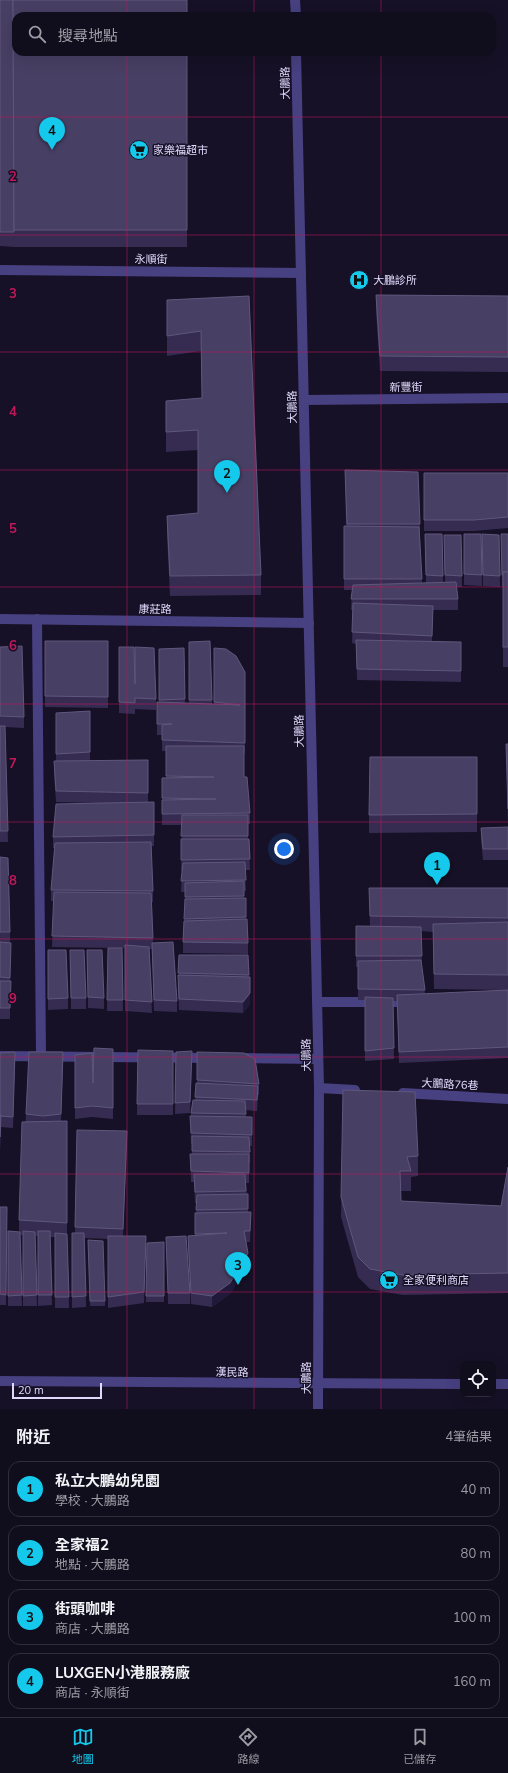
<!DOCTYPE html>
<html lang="zh-TW">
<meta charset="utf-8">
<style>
body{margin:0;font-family:Mulish,"Noto Sans TC",sans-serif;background:#191625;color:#f1f3f6}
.controls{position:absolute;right:12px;bottom:12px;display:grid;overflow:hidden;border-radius:8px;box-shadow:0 4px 16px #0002}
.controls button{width:36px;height:36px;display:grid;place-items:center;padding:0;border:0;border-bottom:1px solid #302d3b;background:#100d1c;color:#f1f3f6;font:20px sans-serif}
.scale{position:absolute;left:12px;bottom:10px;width:90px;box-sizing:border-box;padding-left:4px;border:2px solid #e0d9fc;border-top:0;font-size:11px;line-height:14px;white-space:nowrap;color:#e0d9fc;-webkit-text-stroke:3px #161126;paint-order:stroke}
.you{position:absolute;left:284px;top:849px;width:14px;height:14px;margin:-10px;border:3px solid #fff;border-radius:50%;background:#1a73e8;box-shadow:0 0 0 6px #1a73e833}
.badge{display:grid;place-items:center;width:26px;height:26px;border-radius:50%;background:#15c9ec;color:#111;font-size:13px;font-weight:700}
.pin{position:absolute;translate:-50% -33px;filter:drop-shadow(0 1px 2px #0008)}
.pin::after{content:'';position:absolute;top:21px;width:14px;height:12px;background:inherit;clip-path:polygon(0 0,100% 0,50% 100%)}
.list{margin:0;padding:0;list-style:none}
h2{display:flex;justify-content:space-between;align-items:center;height:52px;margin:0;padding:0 16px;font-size:17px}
h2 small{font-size:13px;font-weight:400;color:#9c9ca3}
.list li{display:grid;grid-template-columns:26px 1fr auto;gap:12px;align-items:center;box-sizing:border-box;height:56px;margin:0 8px 8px;padding:0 8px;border:1px solid #302d3b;border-radius:12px}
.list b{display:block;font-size:15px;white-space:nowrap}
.list p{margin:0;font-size:13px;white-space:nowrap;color:#9c9ca3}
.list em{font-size:13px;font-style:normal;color:#9c9ca3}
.icon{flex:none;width:22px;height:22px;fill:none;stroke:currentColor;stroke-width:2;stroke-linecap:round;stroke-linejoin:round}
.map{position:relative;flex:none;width:508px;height:1409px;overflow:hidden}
.search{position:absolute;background:#100d1c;box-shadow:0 4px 16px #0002;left:12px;right:12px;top:12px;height:44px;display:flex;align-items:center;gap:10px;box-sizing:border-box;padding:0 14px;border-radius:12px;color:#9c9ca3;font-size:15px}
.sheet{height:308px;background:#100d1c}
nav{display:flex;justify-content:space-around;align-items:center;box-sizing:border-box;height:56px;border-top:1px solid #302d3b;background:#100d1c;font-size:11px;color:#9c9ca3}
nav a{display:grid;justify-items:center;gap:2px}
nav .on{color:#15c9ec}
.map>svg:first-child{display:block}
</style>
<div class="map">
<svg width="508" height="1409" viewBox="0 0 508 1409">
<rect width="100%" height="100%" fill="#161126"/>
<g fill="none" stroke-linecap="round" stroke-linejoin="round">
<g stroke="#474081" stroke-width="10">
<path d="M37 619 41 1056"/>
<path d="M317 1002H410"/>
</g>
<g stroke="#474081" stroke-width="10">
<path d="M295 0 296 16"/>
<path d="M296 52 319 1088 318 1409"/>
<path d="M0 270 301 273"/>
<path d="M304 400 508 398"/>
<path d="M0 619 309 623"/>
<path d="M0 1056 210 1058"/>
<path d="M240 1058 318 1059"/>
<path d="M319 1088 355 1090"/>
<path d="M403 1093 508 1099"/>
</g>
<g stroke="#474081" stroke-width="10">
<path d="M0 1381 463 1384"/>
<path d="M493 1384H508"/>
</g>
</g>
<g fill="#362c52">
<path d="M0 0 187 52V247H14L0 246Z"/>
<path d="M376 295 508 296V372L380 371 376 310Z"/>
<path d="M249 296 261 575V595L170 596 167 536V516L198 513V450L166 452V401L202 398 201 351 167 356V300Z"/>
<path d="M345 470 420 524V535L422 583H426L425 534H442L443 583H445L444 535H461L462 587H456L458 599V610H433L432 642H461V682L357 680 356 644 352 643 353 610H351L352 590H344V526H346Z"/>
<path d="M424 473H508V528L474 531H424Z"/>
<path d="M464 534H481L482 586 464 585Z"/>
<path d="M482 534 499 535 500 587 483 586Z"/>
<path d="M501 534H508V667H503V586H502Z"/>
<path d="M45 641H108V708L45 707Z"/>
<path d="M210 641 212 704H214V648L245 672V754L244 753V777L250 813V824H248V839H249L250 870H245L246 891H244V898H246V919L248 943V954L183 953V942L184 921 185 892H181L182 871H181L182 825H162V778H166V751H162V735H157V702H159V649L184 648 185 703H189V642Z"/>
<path d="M0 647 24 717V728L5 727 8 842H0Z"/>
<path d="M119 647 135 684 156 699V710L135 709V714L119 713Z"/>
<path d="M90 711V761L148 760V802H154V846H151L153 891V902H152L153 943 177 1001V1012L154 1011 152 949H149L152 1013 125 1011V948H122L123 1011H107L108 948H115L52 947 54 901H51V890L55 848H53V837L97 803 56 802 54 772V761H56V713Z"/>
<path d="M506 744H508V860H483L481 839V828L508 827Z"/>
<path d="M477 757V832L369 833V815Z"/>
<path d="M0 857 10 932V1019H0Z"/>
<path d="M369 888H508V990L434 989 433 932 421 931 422 967 425 994 508 990V1058L399 1063 397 1001H393L394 1059 365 1061V1000H358V967H356V926H370Z"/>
<path d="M48 950 68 998V1009L48 1010Z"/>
<path d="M70 950 86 998V1009H71Z"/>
<path d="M87 950 104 998V1009L88 1008Z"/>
<path d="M179 955H248L250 1004 243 1013 179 1010 178 986Z"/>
<path d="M113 1049V1119L92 1117 75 1119V1055L93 1083Z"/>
<path d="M138 1050 173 1051V1115H137Z"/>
<path d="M176 1052 192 1061 190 1113 175 1114Z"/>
<path d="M197 1052 259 1084V1095H258L257 1111 246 1110V1117H252V1146H250V1163H249V1183H246L248 1212H251L250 1242H246L248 1264 230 1294 212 1307 191 1304 188 1247V1236H195V1213H196L197 1203H195L194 1182H191L190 1154H192V1144H191L190 1116H191V1113L195 1100 196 1083H197Z"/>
<path d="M0 1053 15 1063 13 1128 1 1127 0 1152Z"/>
<path d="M63 1063 61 1121H67V1233L69 1308H55V1237H50L52 1305 38 1306V1236H35L37 1306H23V1235H20L22 1306H8V1231L19 1232V1220L26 1114Z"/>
<path d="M343 1090 418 1156V1176L411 1177V1191H400L401 1201 501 1206 508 1167V1293L403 1295 370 1289 358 1277 341 1217Z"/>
<path d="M77 1130 127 1142 123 1236 146 1247 144 1303 108 1308V1239L85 1238 86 1307 72 1308V1233H75Z"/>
<path d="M0 1207H7L6 1305H0Z"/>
<path d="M166 1237 190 1293V1304H168Z"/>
<path d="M88 1240 105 1301V1306H90Z"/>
<path d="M164 1242V1302H146L147 1243Z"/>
</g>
<g fill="#211939">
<path d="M250 993V1004L243 1013V1002Z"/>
<path d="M192 1051V1061L190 1113V1102Z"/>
<path d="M63 1052V1063L61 1125V1114Z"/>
<path d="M127 1131V1142L123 1240V1229Z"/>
<path d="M248 1253V1264L230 1294 212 1307V1296Z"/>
</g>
<g fill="#483f64" stroke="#60577c">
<path d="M0 0H13L14 232H0Z"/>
<path d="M13 0H187V16H16V52H187V230H14Z"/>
<path d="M376 295 508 296V357L380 356Z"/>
<path d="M249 296 261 575 170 576 167 516 198 513V430L166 432V401L202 398 201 331 167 336V300Z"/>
<path d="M345 470 418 472 420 524H347Z"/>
<path d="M424 473H508V517L474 520H424Z"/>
<path d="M344 526 419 527 422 579H344Z"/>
<path d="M425 534H442L443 576 426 575Z"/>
<path d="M464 534H481L482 575 464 574Z"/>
<path d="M482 534 499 535 500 576 483 575Z"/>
<path d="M501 534H508V572H503V575H502Z"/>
<path d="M444 535H461L462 576 445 575Z"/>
<rect x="503" y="572" width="5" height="75"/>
<path d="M456 582 458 599H351L353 585Z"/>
<path d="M353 603 433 606 432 636 352 632Z"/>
<path d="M356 640 461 642V671L357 669Z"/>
<path d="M45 641H108V697L45 696Z"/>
<path d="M210 641 212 700H189V642Z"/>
<path d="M22 646 24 717 0 716V647Z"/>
<path d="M119 647H134L135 684V647L154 648 156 699 135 698V703L119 702Z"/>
<path d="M184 648 185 699 159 700V649Z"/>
<path d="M214 648 226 649 236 656 245 672V743L162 740V725L172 724H157V702L240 705 214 702Z"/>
<path d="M90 711V752L56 754V713Z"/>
<path d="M0 726H5L8 831H0Z"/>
<path d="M506 744H508V809Z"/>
<path d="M166 746H244V777H247L250 813 162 814V800L216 799 162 798V778L214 777 166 776Z"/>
<path d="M370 757H477V814L369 815Z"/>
<path d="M148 760V793L56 791 54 761Z"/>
<path d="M154 802V835L53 837 56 804Z"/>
<path d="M182 815H248V836H181Z"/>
<path d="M508 827V849H483L481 828Z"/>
<path d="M181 839H249L250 859 181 860Z"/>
<path d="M151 842 153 891 51 890 55 843Z"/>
<path d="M0 857 8 858 10 932H0Z"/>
<path d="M245 862 246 880 181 881 183 863Z"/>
<path d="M244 881V896L185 897V883Z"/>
<path d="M369 888H508V918L370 916Z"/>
<path d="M54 892 151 893 153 938 52 936Z"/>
<path d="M246 898V917L184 919 185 899Z"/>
<path d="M247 919 248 943 183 942 184 921Z"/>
<path d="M508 922V975L434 974 433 924Z"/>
<path d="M356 926 421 927 422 956H356Z"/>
<path d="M0 942 11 943 10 978 0 977Z"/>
<path d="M173 942 177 1001 154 1000 152 943Z"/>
<path d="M125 945 149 947 152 1002 125 1000Z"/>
<path d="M108 948H122L123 1000H107Z"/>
<path d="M48 950H66L68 998 48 999Z"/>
<path d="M70 950H84L86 998H71Z"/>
<path d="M87 950H102L104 998 88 997Z"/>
<path d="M179 955H248L249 975 178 973Z"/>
<path d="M421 960 425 990 358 989V961Z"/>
<path d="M178 975 250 977V993L243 1002 179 999Z"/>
<path d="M0 981H11L10 1008H0Z"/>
<path d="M508 990V1047L399 1052 397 995Z"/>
<path d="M365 997 393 998 394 1048 365 1051Z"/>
<path d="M94 1048 113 1049V1108L92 1106 75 1108V1055L92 1053 93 1083Z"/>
<path d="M138 1050 173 1051V1104H137Z"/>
<path d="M192 1051 190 1102 175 1103 176 1052Z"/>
<path d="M15 1052 13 1117 1 1116V1115H0V1053Z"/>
<path d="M29 1052H63L61 1114 43 1116 26 1114Z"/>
<path d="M197 1052 244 1053 255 1059 259 1084 197 1080Z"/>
<path d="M196 1083 258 1086 257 1100 195 1097Z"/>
<path d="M343 1090 415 1092 418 1156 407 1157 411 1171H400L401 1201 501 1206 508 1167V1273L403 1275 370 1269 358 1257 341 1197Z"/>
<path d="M193 1100 245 1101 246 1114 191 1113Z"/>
<path d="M0 1115H1L0 1137Z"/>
<path d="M190 1116 252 1117V1135L191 1133Z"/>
<path d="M67 1121V1223L19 1220 22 1122Z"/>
<path d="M77 1130 127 1131 123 1229 75 1227Z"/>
<path d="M192 1136 249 1137 250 1152 192 1151Z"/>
<path d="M190 1154H249V1173L191 1171Z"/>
<path d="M194 1174H245L246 1191 195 1192Z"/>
<path d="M248 1194V1209L196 1210 197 1195Z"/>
<path d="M0 1207H7L6 1295 0 1294Z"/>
<path d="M251 1212 250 1231H244L248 1253 230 1283 212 1296 191 1293 188 1236 227 1233 195 1234V1213Z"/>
<path d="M8 1231 20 1232 22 1295 8 1296Z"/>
<path d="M23 1231 35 1232 37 1295 23 1296Z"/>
<path d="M38 1231H50L52 1295H38Z"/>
<path d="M55 1233 67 1234 69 1297H55Z"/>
<path d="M72 1233H84L86 1296 72 1297Z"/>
<path d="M108 1236H146L144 1292 108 1297Z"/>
<path d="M186 1236 190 1293H168L166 1237Z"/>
<path d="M88 1240 103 1241 105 1301H90Z"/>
<path d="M164 1242V1296H146L147 1243Z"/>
</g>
<path fill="none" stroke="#c2185b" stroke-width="1" stroke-opacity="0.55" d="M127 0V16M254 0V16M381 0V16M127 52V1409M254 52V1409M381 52V1409M0 117H508M0 235H508M0 352H508M0 470H508M0 587H508M0 704H508M0 822H508M0 939H508M0 1057H508M0 1174H508M0 1292H508"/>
<defs>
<symbol id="supermarket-disc" viewBox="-11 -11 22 22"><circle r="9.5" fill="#15c9ec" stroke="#161126"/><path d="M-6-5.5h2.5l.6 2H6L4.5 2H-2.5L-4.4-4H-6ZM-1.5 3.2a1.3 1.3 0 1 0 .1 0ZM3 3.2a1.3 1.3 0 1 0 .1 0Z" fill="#111"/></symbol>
<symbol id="hospital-disc" viewBox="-11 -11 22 22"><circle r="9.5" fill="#15c9ec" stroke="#161126"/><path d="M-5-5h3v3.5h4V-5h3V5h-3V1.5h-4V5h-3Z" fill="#111"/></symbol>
</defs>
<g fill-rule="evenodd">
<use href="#supermarket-disc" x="128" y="139" width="22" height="22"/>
<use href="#hospital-disc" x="348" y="269" width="22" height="22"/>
<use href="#supermarket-disc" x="378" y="1269" width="22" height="22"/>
</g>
<g text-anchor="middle" stroke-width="3" stroke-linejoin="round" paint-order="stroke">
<g font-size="11" fill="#e0d9fc" stroke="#161126">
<text transform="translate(285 83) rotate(-91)" y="4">大鵬路</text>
<text transform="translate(151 259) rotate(1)" y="4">永順街</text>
<text transform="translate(406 387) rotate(-1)" y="4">新豐街</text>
<text transform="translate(292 407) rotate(-91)" y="4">大鵬路</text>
<text transform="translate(155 609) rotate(1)" y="4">康莊路</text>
<text transform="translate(299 731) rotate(-91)" y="4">大鵬路</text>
<text transform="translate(306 1055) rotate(-91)" y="4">大鵬路</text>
<text transform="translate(450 1084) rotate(3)" y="4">大鵬路76巷</text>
<text transform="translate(232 1372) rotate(1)" y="4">漢民路</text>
<text transform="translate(306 1378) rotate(-90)" y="4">大鵬路</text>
</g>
<g font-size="11" fill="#e0d9fc" stroke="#161126" text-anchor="start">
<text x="153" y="154">家樂福超市</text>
<text x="373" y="284">大鵬診所</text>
<text x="403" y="1284">全家便利商店</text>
</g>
</g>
<g font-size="13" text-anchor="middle" font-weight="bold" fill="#c2185b" stroke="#161126" stroke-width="3" stroke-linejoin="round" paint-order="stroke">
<text x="13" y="181">2</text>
<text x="13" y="298">3</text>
<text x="13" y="416">4</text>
<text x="13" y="533">5</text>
<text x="13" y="650">6</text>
<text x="13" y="768">7</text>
<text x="13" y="885">8</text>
<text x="13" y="1003">9</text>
</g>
</svg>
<div class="controls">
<button><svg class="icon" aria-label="locate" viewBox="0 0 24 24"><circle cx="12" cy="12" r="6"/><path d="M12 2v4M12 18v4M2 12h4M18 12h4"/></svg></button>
</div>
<div class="scale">20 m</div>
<div class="you"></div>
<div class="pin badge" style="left:437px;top:885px">1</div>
<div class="pin badge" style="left:227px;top:493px">2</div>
<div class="pin badge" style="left:238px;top:1285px">3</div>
<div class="pin badge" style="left:52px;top:150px">4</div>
<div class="search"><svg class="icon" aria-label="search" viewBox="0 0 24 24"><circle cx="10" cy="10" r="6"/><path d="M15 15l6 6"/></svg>搜尋地點</div>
</div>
<section class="sheet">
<h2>附近<small>4筆結果</small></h2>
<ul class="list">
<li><span class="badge">1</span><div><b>私立大鵬幼兒園</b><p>學校 · 大鵬路</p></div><em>40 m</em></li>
<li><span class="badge">2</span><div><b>全家福2</b><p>地點 · 大鵬路</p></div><em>80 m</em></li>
<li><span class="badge">3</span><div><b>街頭咖啡</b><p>商店 · 大鵬路</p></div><em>100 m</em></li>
<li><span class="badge">4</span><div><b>LUXGEN小港服務廠</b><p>商店 · 永順街</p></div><em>160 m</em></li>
</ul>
</section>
<nav>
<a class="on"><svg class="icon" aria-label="map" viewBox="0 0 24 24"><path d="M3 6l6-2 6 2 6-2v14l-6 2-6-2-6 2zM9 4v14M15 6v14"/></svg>地圖</a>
<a><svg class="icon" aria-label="directions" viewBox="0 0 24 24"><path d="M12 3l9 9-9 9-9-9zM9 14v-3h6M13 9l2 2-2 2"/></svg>路線</a>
<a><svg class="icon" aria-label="saved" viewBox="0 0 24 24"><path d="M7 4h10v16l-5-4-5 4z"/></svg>已儲存</a>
</nav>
